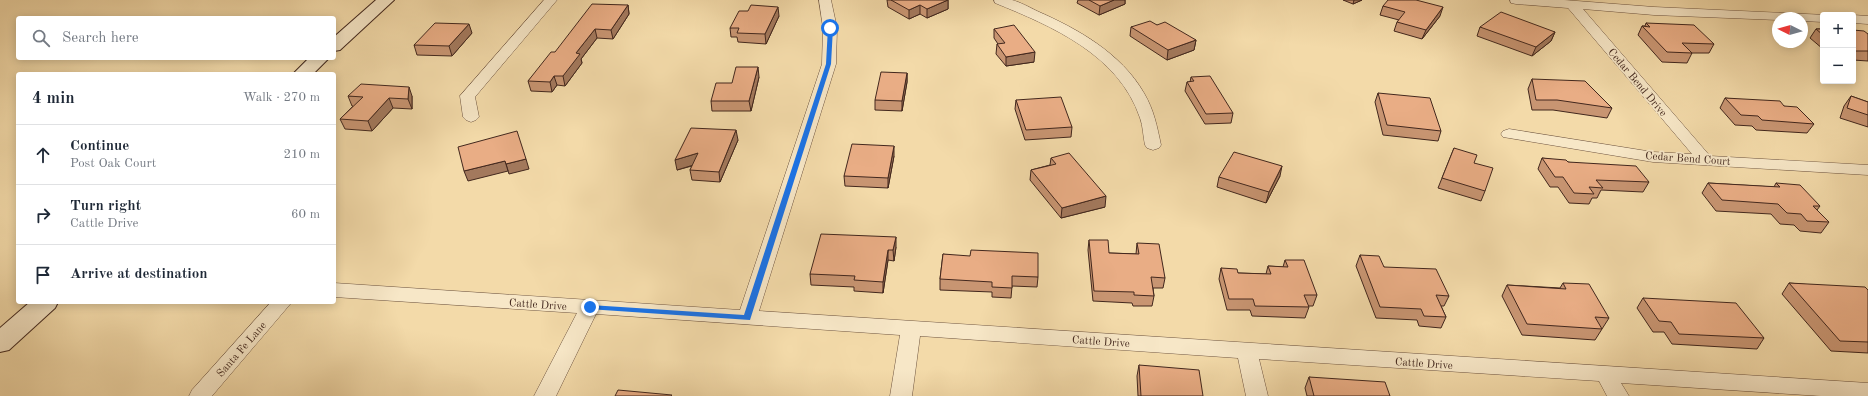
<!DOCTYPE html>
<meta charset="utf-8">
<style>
body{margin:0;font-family:"Old Standard TT",serif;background:#f6f6f7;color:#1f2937}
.controls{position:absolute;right:12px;top:12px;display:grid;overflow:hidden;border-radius:4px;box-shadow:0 2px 10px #0003}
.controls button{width:36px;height:36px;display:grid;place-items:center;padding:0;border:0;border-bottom:1px solid #e0e1e3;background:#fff;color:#1f2937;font:20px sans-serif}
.compass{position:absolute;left:1772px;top:12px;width:36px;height:36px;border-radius:50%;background:#fff;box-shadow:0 2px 10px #0003;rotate:275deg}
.stop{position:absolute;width:12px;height:12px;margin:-9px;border:3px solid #1a73e8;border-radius:50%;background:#fff}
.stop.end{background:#1a73e8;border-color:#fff;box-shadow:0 1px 4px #0008}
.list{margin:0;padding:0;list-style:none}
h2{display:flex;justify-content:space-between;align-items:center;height:52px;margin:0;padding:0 16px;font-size:17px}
h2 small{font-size:13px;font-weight:400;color:#747a83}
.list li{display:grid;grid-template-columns:26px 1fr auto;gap:12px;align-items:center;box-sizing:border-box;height:60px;padding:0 16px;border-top:1px solid #e0e1e3}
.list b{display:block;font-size:15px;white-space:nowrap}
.list p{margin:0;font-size:13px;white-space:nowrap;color:#747a83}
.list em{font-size:13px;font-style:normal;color:#747a83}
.icon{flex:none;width:22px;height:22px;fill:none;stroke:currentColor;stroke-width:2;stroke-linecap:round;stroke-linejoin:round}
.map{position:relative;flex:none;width:1868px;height:396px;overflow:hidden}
.search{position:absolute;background:#fff;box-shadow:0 2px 10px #0003;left:16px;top:16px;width:320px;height:44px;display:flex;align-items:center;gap:10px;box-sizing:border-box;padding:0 14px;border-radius:4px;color:#747a83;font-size:15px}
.panel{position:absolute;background:#fff;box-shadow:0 2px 10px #0003;left:16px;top:72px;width:320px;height:232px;border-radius:4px}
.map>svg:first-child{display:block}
</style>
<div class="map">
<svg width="1868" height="396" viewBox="0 0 1868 396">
<rect width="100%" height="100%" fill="#f3daa9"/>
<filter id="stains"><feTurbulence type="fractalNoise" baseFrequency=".005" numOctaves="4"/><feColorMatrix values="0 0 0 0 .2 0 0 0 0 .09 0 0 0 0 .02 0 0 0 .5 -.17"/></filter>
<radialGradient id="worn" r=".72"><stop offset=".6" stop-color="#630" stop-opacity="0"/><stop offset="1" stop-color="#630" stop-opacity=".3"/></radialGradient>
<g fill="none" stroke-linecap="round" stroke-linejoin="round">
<defs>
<g id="street">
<path d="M544 0H557L475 97 479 117 476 120 471 122 466 120 463 117 460 96Z"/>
<path d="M819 0H831L837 28 836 64 759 311 1868 383V396H1821L1621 383 1629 396H1607L1599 381 1259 359 1268 396H1246L1238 358 920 336 912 396H890L900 335 596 314 556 396H534L577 313 334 297V283L740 310 822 64 823 28Z"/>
<path d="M994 0C999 0 1006 0 1012 0 1020 2 1029 7 1037 11 1078 29 1121 53 1144 93 1154 110 1157 126 1161 145L1159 148 1153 150 1147 148 1145 145C1143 136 1143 126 1140 118 1119 55 1052 26 995 3Z"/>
<path d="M1510 0H1564L1654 7 1827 15H1823V22L1802 21V18H1778V20L1654 15 1583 9 1710 156 1868 165V175L1653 162 1503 137 1501 134 1503 131 1509 129 1653 152 1692 154 1568 8 1516 4 1511 3Z"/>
<path d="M1853 15 1868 16V24L1853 23Z"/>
<path d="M271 302H292L212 396H189L192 390Z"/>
</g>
<g id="secondary">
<path d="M376 0H394L340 50 334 51V37Z"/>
<path d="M309 58H329L313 74H293Z"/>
<path d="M30 302H58L55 308 9 350 0 352V328Z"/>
</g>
</defs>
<use href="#street" stroke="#6e5440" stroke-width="1"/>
<use href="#secondary" stroke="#42271d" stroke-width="2"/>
<use href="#street" fill="#f7e7c7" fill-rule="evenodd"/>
<use href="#secondary" fill="#f7e7c7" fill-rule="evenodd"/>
</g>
<g fill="#c89572" stroke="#42271d">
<path d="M887 0H948V9L927 18 920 14 909 19 888 7Z"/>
<path d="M1078 0H1125V4L1099 15 1077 3Z"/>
<path d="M1343 0H1362L1353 4Z"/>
<path d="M628 5 629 14 613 39 597 38 581 59 582 63 565 86 557 85 552 92 531 91 528 81 555 52Z"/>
<path d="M1383 6 1440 16 1422 39 1394 31 1397 22 1399 20 1380 15Z"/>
<path d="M779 16 766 44 738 42 737 37H731L730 28Z"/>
<path d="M1646 23 1714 44 1709 53H1691H1692L1687 63 1662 62 1638 35 1642 26H1645Z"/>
<path d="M1157 25 1196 40 1194 50 1167 60 1130 36 1131 27Z"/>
<path d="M1480 27 1555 32 1551 41 1532 56 1477 36Z"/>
<path d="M994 29 1034 62 1006 66 996 54 997 44H998L994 38Z"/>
<path d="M1816 29H1823V49L1810 38Z"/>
<path d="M1853 30 1868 34V61L1853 60Z"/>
<path d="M472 33 452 56 417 55 414 45Z"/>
<path d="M907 73V82L902 111 875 110V100Z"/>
<path d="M759 77 751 111H712L711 101Z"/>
<path d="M1191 77 1233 113 1231 123 1205 124 1185 91 1187 82H1190Z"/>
<path d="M1532 79 1612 108 1607 118 1553 110H1532L1528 89Z"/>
<path d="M1378 93 1441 131 1438 141 1383 135 1375 102Z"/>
<path d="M348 96H412V109L393 108 372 131 345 129 340 119 353 106H352Z"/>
<path d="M1851 96 1868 102V127L1840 118 1844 106Z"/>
<path d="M1725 98 1784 106 1814 124 1807 133 1756 130 1752 126 1735 125 1720 108Z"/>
<path d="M1016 100 1072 127 1071 137 1025 140 1015 109Z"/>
<path d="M738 140 720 182 692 180 690 170 692 166 677 170Z"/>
<path d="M1454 148 1474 163 1485 191 1481 201 1438 188Z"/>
<path d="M894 156 888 188 845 186 844 176Z"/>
<path d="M1051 158 1105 207 1061 218 1030 180 1031 170 1050 165Z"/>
<path d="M1542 158 1568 162 1649 182 1643 192 1601 190 1597 198H1592L1589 204 1569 203 1558 187H1550L1538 169Z"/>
<path d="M1280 176 1266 203 1217 187 1219 177Z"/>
<path d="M1708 183 1774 187 1776 183 1820 206 1817 210 1829 222 1821 233 1800 231 1794 225 1780 224 1771 214 1716 211 1702 193Z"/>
<path d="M1089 240 1109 253 1136 254 1137 243 1165 278 1163 288H1153L1154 296 1152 306H1133L1132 303 1093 301 1088 250Z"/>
<path d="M896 247 894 261 888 260 883 293 854 291V287L811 285 810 274Z"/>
<path d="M943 254 1038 277 1037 287 1012 286 1011 298 992 297V292L940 290V279Z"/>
<path d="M1360 255 1384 267 1449 296 1444 306H1441L1446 317 1441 328 1419 326 1417 320 1376 318 1356 266Z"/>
<path d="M1285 260 1317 295 1313 306H1308L1309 307 1305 318 1252 316 1250 310H1227L1219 279 1221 268 1238 273 1266 274 1268 266 1283 267Z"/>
<path d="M1563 283 1609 318 1595 340 1522 335 1502 296 1507 285 1560 288Z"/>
<path d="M1789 283 1868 290V353L1831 351 1782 294Z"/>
<path d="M1643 298 1764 338 1757 349 1672 344 1664 332H1653L1637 308Z"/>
<path d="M1139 365 1203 396H1138L1137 376Z"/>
<path d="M1309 377 1390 396H1307L1305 388Z"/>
</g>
<g fill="#a3795d" stroke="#42271d">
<path d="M948 0V9L927 18V9Z"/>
<path d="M1114 0H1125V4L1099 15 1100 6Z"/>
<path d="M1354 0H1362L1353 4Z"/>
<path d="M628 5 629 14 613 39 611 30Z"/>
<path d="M920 5V14L909 19V10Z"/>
<path d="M778 7 779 16 766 44 765 34Z"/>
<path d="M1443 7 1440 16 1422 39 1426 30Z"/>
<path d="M469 24 472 33 452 56 449 46Z"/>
<path d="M595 29 597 38 581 59 582 63 565 86 563 76 576 53Z"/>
<path d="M1555 32 1551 41 1532 56 1536 47Z"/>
<path d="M1196 40 1194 50 1167 60 1168 50Z"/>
<path d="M1035 52 1034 62 1006 66V57Z"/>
<path d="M758 67 759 77 751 111 749 101Z"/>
<path d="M907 73V82L902 111V101Z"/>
<path d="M554 76 557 85 552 92 550 82Z"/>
<path d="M409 87 412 96V109L408 99Z"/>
<path d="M389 98 393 108 372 131 368 121Z"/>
<path d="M736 130 738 140 720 182 719 172Z"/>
<path d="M894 146V156L888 188V178Z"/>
<path d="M698 153 700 163 677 170 675 160Z"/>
<path d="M526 159 529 169 509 174 506 164Z"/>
<path d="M505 161 508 171 468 181 464 171Z"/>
<path d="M1282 166 1280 176 1266 203 1269 192Z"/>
<path d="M1106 196 1105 207 1061 218 1062 208Z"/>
<path d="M896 237V247L894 261 893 250Z"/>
<path d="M888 250V260L883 293V282Z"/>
</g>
<g fill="#e9ad85" stroke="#42271d">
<path d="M891 0H948L927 9 920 5 909 10Z"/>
<path d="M1089 0H1114L1100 6Z"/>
<path d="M1388 0H1416L1443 7 1426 30 1397 22 1405 12 1383 6Z"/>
<path d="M592 4 628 5 611 30 595 29 576 53 580 54 563 76H554L550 82 528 81 551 52H555Z"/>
<path d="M751 5 778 7 765 34 737 33 739 28H730L739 11H748Z"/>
<path d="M1501 12 1555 32 1536 47 1480 27Z"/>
<path d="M1150 21 1157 25 1165 22 1196 40 1168 50 1131 27Z"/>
<path d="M435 23 469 24 449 46 414 45Z"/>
<path d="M1646 23 1694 25 1714 44 1682 43 1692 53 1667 52 1642 26 1650 27Z"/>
<path d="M1014 25 1035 52 1006 57 997 44 1005 43 994 29Z"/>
<path d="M1816 29H1823V35Z"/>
<path d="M1853 30 1864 31 1868 34V51H1853Z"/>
<path d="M736 67H758L749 101H711L716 83H732Z"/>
<path d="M881 72 907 73 902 101 875 100Z"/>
<path d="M1210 76 1233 113 1206 114 1187 82 1194 81 1191 77Z"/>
<path d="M1532 79 1585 81 1612 108 1557 100H1536Z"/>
<path d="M361 84 409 87 408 99 389 98 368 121 340 119 363 97 348 96Z"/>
<path d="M1378 93 1430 98 1441 131 1387 125Z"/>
<path d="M1851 96 1868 102V115L1847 108Z"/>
<path d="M1061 97 1072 127 1026 130 1016 100Z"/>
<path d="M1725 98 1780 101 1784 106 1797 107 1814 124 1762 120 1758 116 1741 115Z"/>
<path d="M691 128 736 130 719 172 690 170 698 153 675 160Z"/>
<path d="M517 131 526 159 506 164 505 161 464 171 458 147Z"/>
<path d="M852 144 894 146 888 178 844 176Z"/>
<path d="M1454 148 1477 155 1474 163 1493 168 1485 191 1442 178Z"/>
<path d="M1234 152 1282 166 1269 192 1219 177Z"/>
<path d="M1069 153 1106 196 1062 208 1031 170 1056 164 1051 158Z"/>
<path d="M1542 158 1566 160 1568 162 1636 166 1649 182 1596 180 1603 188 1589 187 1594 194 1574 193 1563 177H1555Z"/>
<path d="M1708 183 1780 187 1776 183 1800 185 1820 206H1813L1829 222 1807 221 1801 214 1787 213 1778 204 1722 200Z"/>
<path d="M821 234 896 237 893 250H888L883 282 854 280 855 276 810 274Z"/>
<path d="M1089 240H1108L1109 253 1139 254 1137 243 1159 244 1165 278 1151 277 1154 296 1134 295V292L1094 291Z"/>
<path d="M971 250 1038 253V277L1012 276V288L992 287V282L940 279 943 254 970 256Z"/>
<path d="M1360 255 1379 256 1384 267 1436 269 1449 296 1436 295 1446 317 1424 316 1421 309 1380 307Z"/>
<path d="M1285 260H1304L1317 295H1304L1309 307 1255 306 1253 299H1229L1221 268 1237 269 1238 273 1271 274 1268 266 1288 267Z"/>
<path d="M1563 283 1589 284 1609 318 1595 317 1602 329 1527 324 1507 285 1566 289Z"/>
<path d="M1789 283 1865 287 1868 290V342L1840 341Z"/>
<path d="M1643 298 1736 303 1764 338 1679 334 1671 322 1659 321Z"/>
<path d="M1139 365 1199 370 1203 396H1141Z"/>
<path d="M1309 377 1385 382 1390 396H1314Z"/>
<path d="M618 390 672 395 671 396H615Z"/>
</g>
<path fill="#1a73e8" d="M828 27 833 28 831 64 750 320 588 309V306L590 305 744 315 826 64Z"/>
<g text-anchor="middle" stroke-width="3.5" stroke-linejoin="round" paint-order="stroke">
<g font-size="11" fill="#42271d" stroke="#f7e7c7">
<text transform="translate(1638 82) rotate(50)" y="4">Cedar Bend Drive</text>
<text transform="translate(1688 158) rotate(4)" y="4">Cedar Bend Court</text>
<text transform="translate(538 304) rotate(4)" y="4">Cattle Drive</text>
<text transform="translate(1101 341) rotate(4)" y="4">Cattle Drive</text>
<text transform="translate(241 349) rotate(-49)" y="4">Santa Fe Lane</text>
<text transform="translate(1424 363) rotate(4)" y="4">Cattle Drive</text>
</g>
</g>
<rect width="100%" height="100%" filter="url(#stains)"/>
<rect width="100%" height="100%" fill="url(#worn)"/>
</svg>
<div class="controls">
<button>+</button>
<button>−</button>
</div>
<svg class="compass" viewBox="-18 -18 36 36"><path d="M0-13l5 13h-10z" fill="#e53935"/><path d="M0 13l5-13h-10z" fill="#747a83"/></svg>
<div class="stop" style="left:830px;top:28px"></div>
<div class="stop end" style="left:590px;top:307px"></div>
<div class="search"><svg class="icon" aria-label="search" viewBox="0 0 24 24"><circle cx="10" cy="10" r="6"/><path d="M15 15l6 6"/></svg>Search here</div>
<section class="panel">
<h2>4 min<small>Walk · 270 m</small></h2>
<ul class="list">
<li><svg class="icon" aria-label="ahead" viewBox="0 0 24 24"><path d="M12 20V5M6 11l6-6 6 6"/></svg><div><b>Continue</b><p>Post Oak Court</p></div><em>210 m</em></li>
<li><svg class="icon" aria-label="right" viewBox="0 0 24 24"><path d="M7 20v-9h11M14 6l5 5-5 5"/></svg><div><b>Turn right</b><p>Cattle Drive</p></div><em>60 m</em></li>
<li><svg class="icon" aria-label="arrive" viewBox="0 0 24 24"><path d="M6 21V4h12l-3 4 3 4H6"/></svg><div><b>Arrive at destination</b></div></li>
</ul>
</section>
</div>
